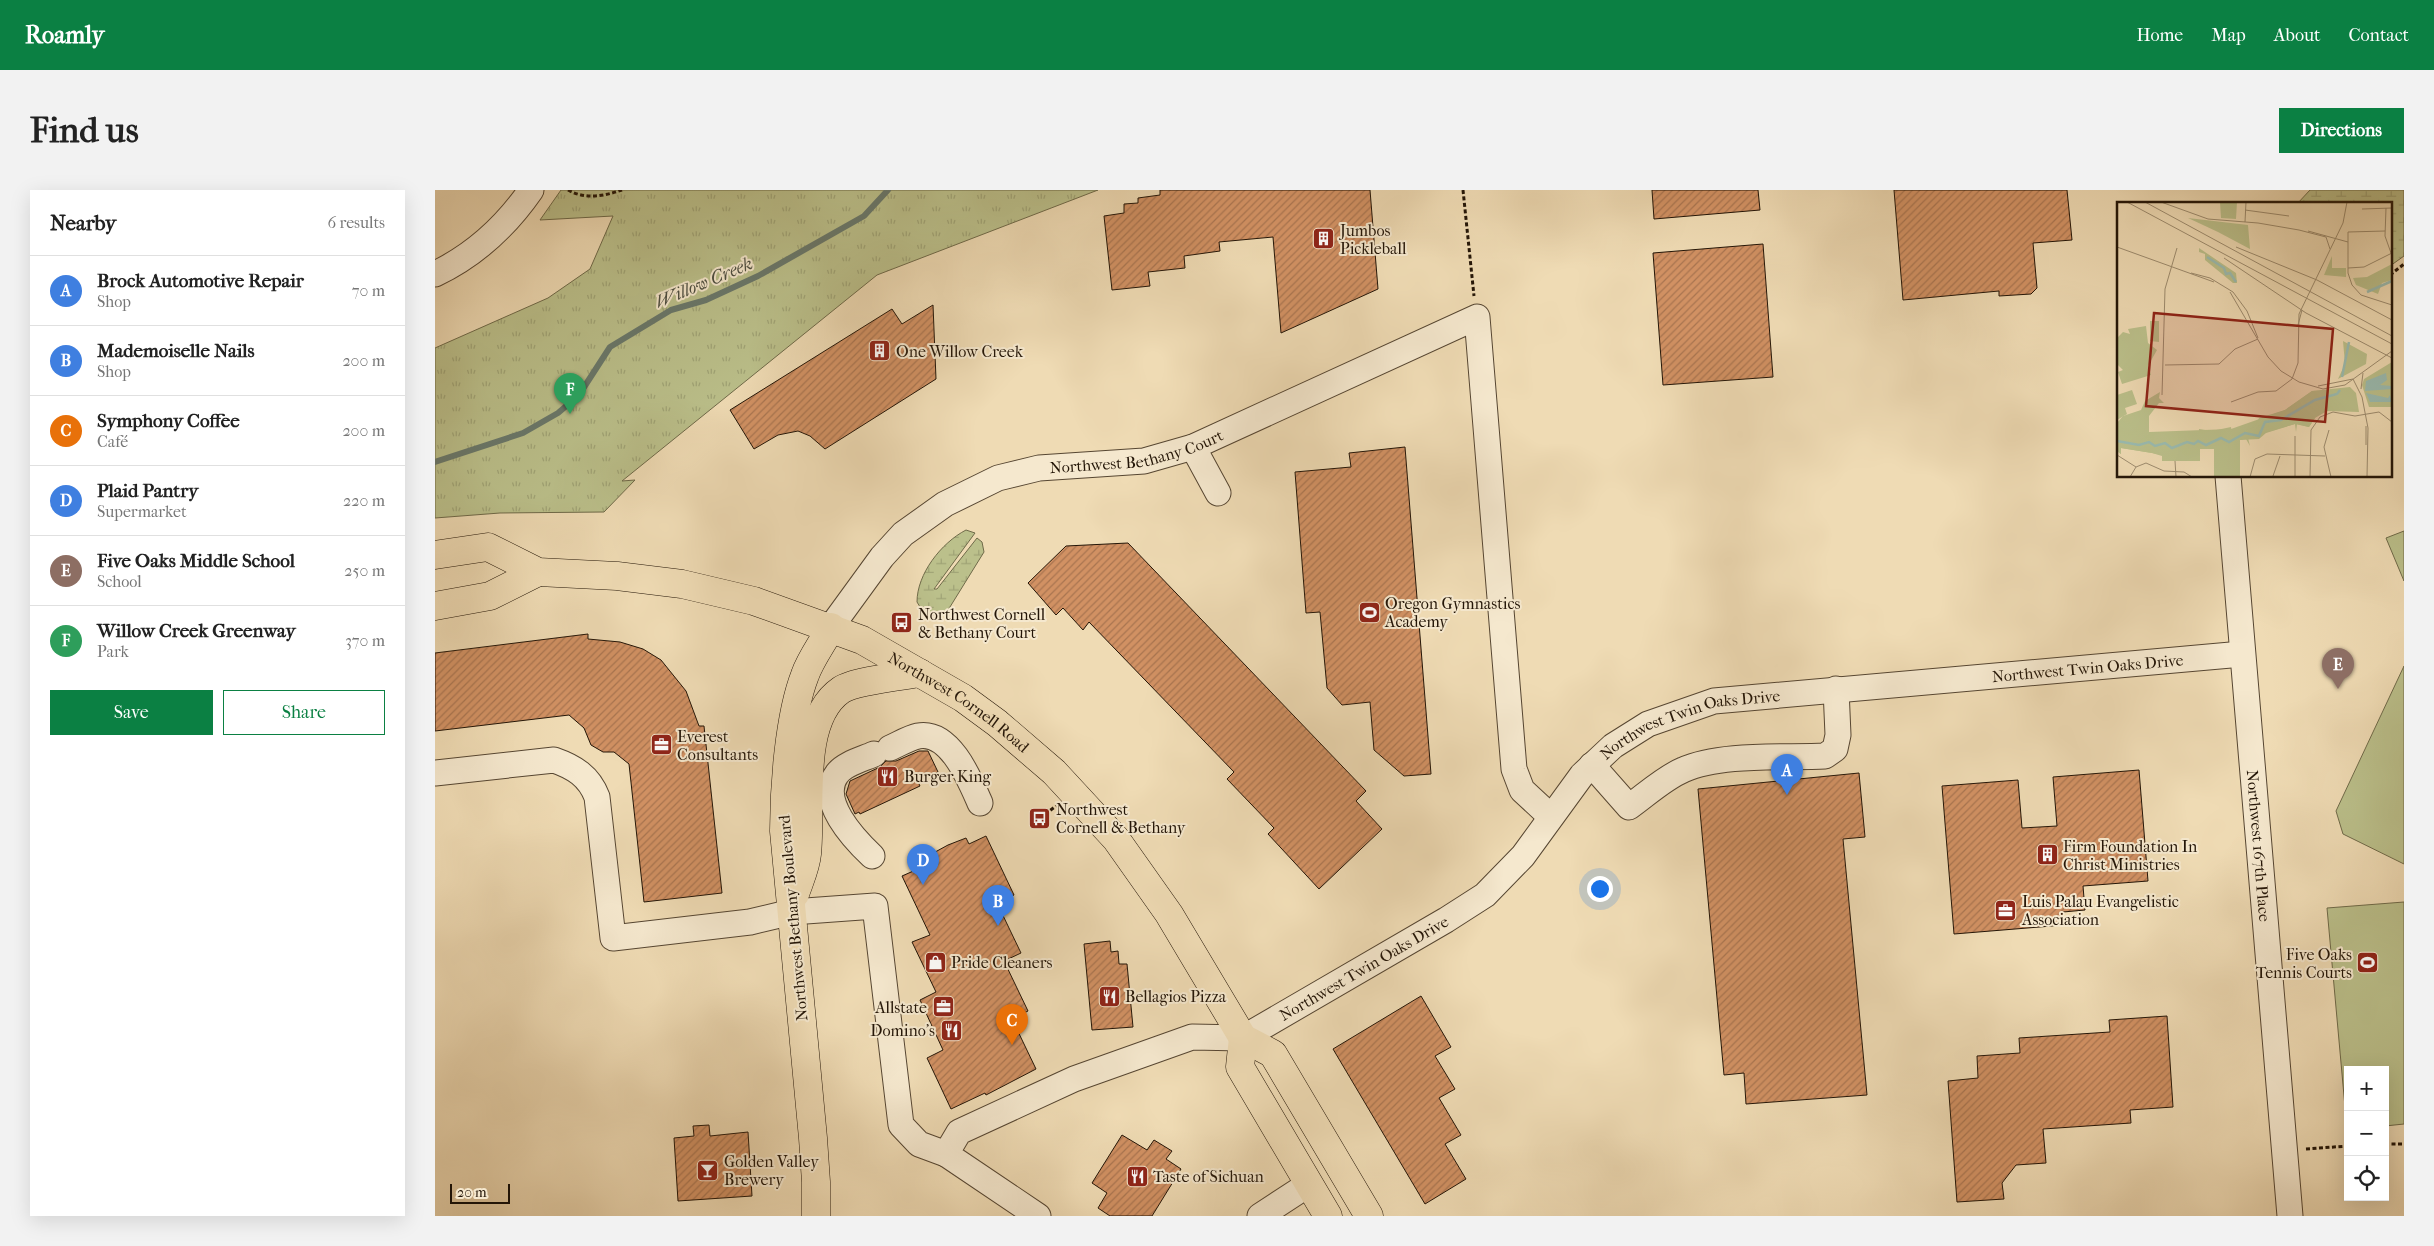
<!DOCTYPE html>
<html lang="en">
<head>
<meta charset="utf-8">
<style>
	:root { --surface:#fff; --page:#f2f2f2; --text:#222; --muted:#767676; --line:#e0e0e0; --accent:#0b8043 }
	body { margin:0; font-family:"IM FELL French Canon",serif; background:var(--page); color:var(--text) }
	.controls { position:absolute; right:15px; bottom:15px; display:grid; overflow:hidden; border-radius:0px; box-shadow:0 5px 20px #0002 }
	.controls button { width:45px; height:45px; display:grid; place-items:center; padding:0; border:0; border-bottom:1px solid var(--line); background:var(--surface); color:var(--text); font:25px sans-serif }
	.scale { position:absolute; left:15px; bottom:12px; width:60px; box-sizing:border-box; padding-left:5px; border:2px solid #231507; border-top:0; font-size:14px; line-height:18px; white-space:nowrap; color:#231507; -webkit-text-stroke:4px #f5e8ce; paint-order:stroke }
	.you { position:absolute; left:1164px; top:698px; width:18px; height:18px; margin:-12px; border:4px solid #fff; border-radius:50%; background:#1a73e8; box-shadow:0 0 0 8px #1a73e833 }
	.badge { display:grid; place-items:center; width:32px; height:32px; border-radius:50%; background:var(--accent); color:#fff; font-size:16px; font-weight:700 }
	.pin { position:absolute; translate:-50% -41px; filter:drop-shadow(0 1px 2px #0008) }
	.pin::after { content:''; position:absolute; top:26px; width:18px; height:15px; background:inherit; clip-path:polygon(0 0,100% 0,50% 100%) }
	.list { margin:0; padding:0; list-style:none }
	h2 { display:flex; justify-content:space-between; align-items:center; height:65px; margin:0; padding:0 20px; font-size:21px }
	h2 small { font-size:16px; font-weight:400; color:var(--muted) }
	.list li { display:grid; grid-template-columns:32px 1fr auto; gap:15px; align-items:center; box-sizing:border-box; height:70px; padding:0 20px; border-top:1px solid var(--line) }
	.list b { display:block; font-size:19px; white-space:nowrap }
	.list p { margin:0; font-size:16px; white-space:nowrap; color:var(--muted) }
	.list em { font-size:16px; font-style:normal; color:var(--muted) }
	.actions { display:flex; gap:10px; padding:15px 20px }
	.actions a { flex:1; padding:11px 0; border:1px solid var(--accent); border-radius:0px; text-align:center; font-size:18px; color:var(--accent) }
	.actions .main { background:var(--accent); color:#fff }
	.icon { flex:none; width:28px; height:28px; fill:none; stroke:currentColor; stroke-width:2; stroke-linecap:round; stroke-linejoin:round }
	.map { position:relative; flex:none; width:1969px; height:1026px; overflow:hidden; border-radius:0px }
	header { display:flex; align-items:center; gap:30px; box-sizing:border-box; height:70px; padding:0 25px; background:var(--accent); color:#fff }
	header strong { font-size:24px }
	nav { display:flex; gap:28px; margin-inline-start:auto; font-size:18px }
	.intro { display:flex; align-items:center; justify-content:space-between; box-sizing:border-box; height:120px; padding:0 30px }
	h1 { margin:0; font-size:35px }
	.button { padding:12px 22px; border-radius:0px; background:var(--accent); color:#fff; font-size:18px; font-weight:700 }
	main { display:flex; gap:30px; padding:0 30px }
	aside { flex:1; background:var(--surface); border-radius:0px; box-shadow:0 5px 20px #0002 }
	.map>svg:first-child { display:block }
	.wetland { fill:url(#wetland-marsh); stroke:#6f6a49 }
	.park { fill:url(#park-tufts); stroke:#6f6a49 }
	.garden { fill:#bbc08b; stroke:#6f6a49 }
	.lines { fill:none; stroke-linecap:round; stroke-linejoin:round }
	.stream { stroke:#6a796c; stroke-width:6 }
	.building { fill:url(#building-hatch); stroke:#231507 }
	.minor-casing { stroke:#564632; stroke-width:27 }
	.major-casing { stroke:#231507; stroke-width:29 }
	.path { stroke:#231507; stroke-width:3; stroke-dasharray:4 2.5; stroke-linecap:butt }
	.minor { stroke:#f5e8ce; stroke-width:25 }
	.major { stroke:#efdbb4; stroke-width:28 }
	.labels { text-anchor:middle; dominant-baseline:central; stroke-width:4; stroke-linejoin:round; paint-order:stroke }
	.poi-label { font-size:16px; fill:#231507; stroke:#f5e8ce; text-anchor:start }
	.street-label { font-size:16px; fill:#231507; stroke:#f5e8ce }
	.water-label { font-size:18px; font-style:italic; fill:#4d4f42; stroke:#f5e8ce }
	.inset-river { fill:none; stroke:#9abbb0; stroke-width:2.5 }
	.inset-road { fill:none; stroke:#9d8c6f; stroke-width:1 }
	.view { fill:#8f2418; fill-opacity:0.15; stroke:#8f2418; stroke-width:2.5 }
	.inset-edge { fill:none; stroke:#231507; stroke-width:2.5 }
</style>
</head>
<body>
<header>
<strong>Roamly</strong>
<nav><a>Home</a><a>Map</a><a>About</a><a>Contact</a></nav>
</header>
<div class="intro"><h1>Find us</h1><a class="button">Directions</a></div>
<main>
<aside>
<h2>Nearby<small>6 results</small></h2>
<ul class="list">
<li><span class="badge" style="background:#3f7fe0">A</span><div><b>Brock Automotive Repair</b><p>Shop</p></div><em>70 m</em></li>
<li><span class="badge" style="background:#3f7fe0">B</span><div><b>Mademoiselle Nails</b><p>Shop</p></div><em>200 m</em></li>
<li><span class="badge" style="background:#e8710a">C</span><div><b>Symphony Coffee</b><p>Café</p></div><em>200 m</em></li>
<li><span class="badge" style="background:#3f7fe0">D</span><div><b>Plaid Pantry</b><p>Supermarket</p></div><em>220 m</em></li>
<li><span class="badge" style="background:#8d6e63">E</span><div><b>Five Oaks Middle School</b><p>School</p></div><em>250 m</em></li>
<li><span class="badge" style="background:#2e9e5b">F</span><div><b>Willow Creek Greenway</b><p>Park</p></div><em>370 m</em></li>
</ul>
<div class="actions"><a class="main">Save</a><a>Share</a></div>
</aside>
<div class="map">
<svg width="1969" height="1026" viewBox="0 0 1969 1026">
	<defs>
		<pattern id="wetland-marsh" width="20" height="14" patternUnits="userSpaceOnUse" patternTransform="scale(1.25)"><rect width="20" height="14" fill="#bbc08b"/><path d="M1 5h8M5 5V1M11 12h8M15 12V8" fill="none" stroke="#a0a476"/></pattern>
		<pattern id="park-tufts" width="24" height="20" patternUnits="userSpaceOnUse" patternTransform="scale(1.25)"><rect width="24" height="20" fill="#bbc08b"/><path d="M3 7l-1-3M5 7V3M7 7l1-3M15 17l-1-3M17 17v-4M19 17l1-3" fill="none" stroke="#a0a476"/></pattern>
		<pattern id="building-hatch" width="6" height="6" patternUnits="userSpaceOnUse" patternTransform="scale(1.25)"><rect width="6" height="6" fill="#d19163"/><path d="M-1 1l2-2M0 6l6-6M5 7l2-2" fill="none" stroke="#a97550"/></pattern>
	</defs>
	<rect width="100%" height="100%" fill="#efdbb4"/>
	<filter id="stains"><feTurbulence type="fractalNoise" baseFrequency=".004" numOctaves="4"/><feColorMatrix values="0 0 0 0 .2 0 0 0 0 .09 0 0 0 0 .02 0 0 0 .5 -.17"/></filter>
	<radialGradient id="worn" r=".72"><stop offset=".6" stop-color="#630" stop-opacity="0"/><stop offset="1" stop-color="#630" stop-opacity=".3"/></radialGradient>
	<path class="wetland" d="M1875 0H1969V66L1955 76V14H1862Z
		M531 340 540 343 499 399H502L542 348 547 352 549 362 510 425C499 428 487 422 482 412 482 384 506 353 531 340Z"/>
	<path class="park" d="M126 0H663L442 85 187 291 200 290 169 322 65 323 0 328V158L113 108 155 79 178 26 105 30Z"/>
	<path class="garden" d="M1969 341V391L1951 348Z
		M1969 476V674L1908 644 1901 621Z
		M1969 712V934L1950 936V880H1913L1912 939 1892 718Z"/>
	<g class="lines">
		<path class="stream" d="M0 272 88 243 123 223 144 205 175 157 236 120 271 110 323 86 429 26 453 0"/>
	</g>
	<path class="building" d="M725 0H935L943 99 846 143 838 47 784 52 785 61 749 66 750 78 713 82 715 96 677 100 669 26 689 23V14L703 13V8L725 5Z
		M1217 0H1323L1325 20 1219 29Z
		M1459 0H1632L1637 50 1598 53 1602 98 1596 104 1564 106V101L1468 110Z
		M1328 54 1338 187 1228 195 1218 63Z
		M498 115 501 189 390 259 375 246 363 241 343 245 319 259 295 220 457 119 467 134Z
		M970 257 996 584 969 586 939 560 935 512 907 515 892 498 885 422 871 423 860 282 916 277 914 263Z
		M693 353 931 601 921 611 947 639 884 699 833 644 839 638 792 589 799 582 654 432 648 440 628 418 621 425 593 393 631 356Z
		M153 444V449L185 452 208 459 226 470 251 501 264 536H269L287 703 209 712 194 574 179 562H168L156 555 149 538 134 525 0 541V463Z
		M484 561H493L503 582 483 592 485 596 425 624 424 622 420 624 411 604 415 591 445 577 451 571H461Z
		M1704 580 1713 691 1648 696 1650 720 1628 722 1629 735 1519 744 1507 596 1583 590 1587 638 1622 636 1618 587Z
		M1424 583 1430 647 1408 649 1432 905 1311 914 1309 883 1289 885 1263 599Z
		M551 646 579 705 562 713 586 763 569 771 593 821 577 829 601 879 551 905 550 903 516 919 492 868 508 860 485 810 501 802 477 752 495 745 467 686 483 679 480 673 513 655 531 648 534 654Z
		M675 751 676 762 683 761 684 774H692L698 837 657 840 649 754Z
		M986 806 1016 857 1000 866 1020 899 1004 908 1026 945 1010 954 1031 989 990 1014 898 859Z
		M1732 826 1738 917 1695 920 1696 933 1608 939 1611 973 1581 975 1567 993 1569 1009 1522 1012 1513 891 1543 888 1542 866 1585 863 1584 848 1675 842 1674 830Z
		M274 935 275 946 313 942 317 1006 243 1011 239 948 259 946 258 936Z
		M687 945 712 960 719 950 737 961 731 969 746 979 717 1026H675L663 1018 672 1003 657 993Z"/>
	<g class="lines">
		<defs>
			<g id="minor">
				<path d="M0 84C40 65 71 36 96 0"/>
				<path d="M758 257 783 303"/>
				<path id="s1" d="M1793 286 1855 1026"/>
				<path id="s2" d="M396 437 447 367 468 344 510 314 563 288 604 278 709 271 758 257 1042 127 1079 579 1087 600 1115 626"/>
				<path d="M455 558C464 554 474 548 483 546 515 540 535 590 545 613"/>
				<path d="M1157 575 1194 617C1211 605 1229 588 1248 580 1285 563 1349 568 1390 566L1400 559 1403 545 1401 499"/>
				<path d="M0 583 119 570C139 577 154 586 162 607L178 748 315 732 357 722 440 716 466 935 484 954 511 964"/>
				<path d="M437 666C419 649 382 610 402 584 409 574 428 569 439 564"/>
				<path id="s3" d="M603 1026 511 964 524 942 639 889 757 847 808 848 1011 730 1050 705 1088 666 1147 585 1178 556 1213 534 1279 511 1807 464"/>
				<path d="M825 1026 874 994"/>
			</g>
			<g id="major">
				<path id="s4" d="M0 365 53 357 103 382 182 386 247 394 319 411 427 450 528 508 562 533 619 582 681 649 734 724 808 848 838 864 934 1026"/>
				<path d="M0 416 55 406 103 382"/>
				<path d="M360 704C364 692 371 677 372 664 377 619 362 530 406 500 419 491 467 486 485 483"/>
				<path d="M808 848 805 877 893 1026"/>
				<path d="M381 1026V992L378 948 349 641C349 597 354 526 370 485 376 468 388 453 396 437"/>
			</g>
		</defs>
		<use href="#minor" class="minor-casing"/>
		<use href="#major" class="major-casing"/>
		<path class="path" d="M133 0C151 10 169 6 187 0
			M1028 0 1039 106
			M1955 85 1969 74
			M605 628 621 616
			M1950 954H1969
			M1912 956 1913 950
			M1871 959 1913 956"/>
		<use href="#minor" class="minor"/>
		<use href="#major" class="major"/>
	</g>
	<defs>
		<symbol id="building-square" viewBox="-11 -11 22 22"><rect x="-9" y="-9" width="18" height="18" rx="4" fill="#8f2418" stroke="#f5e8ce"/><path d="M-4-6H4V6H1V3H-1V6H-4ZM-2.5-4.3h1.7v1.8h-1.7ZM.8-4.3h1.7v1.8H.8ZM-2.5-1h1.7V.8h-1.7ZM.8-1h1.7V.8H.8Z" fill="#fff"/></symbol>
		<symbol id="stadium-square" viewBox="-11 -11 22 22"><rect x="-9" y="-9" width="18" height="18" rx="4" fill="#8f2418" stroke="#f5e8ce"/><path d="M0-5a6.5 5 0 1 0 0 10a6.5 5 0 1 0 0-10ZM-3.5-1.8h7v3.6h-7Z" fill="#fff"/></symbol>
		<symbol id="bus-square" viewBox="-11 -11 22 22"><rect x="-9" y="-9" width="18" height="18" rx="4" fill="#8f2418" stroke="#f5e8ce"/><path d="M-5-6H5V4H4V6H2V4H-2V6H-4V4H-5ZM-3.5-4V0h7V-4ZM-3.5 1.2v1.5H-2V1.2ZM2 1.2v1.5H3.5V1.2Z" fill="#fff"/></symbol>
		<symbol id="office-square" viewBox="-11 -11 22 22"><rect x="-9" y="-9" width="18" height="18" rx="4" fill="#8f2418" stroke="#f5e8ce"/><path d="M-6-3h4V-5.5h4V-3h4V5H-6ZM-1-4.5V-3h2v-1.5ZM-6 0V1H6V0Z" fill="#fff"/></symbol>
		<symbol id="restaurant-square" viewBox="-11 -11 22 22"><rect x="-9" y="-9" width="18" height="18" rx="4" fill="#8f2418" stroke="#f5e8ce"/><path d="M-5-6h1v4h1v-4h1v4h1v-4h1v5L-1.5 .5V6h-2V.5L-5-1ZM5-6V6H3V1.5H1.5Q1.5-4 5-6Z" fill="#fff"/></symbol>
		<symbol id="shop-square" viewBox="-11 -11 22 22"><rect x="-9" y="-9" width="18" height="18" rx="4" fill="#8f2418" stroke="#f5e8ce"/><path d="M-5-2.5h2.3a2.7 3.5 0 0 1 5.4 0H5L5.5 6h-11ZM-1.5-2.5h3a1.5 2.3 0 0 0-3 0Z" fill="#fff"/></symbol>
		<symbol id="bar-square" viewBox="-11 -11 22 22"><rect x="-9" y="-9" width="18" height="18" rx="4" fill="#8f2418" stroke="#f5e8ce"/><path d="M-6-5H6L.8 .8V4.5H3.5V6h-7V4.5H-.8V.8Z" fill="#fff"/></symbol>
	</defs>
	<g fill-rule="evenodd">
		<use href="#building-square" x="876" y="36" width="25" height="25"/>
		<use href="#building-square" x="432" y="148" width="25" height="25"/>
		<use href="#stadium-square" x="922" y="410" width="25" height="25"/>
		<use href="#bus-square" x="454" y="420" width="25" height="25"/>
		<use href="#office-square" x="214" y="542" width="25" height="25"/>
		<use href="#restaurant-square" x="440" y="574" width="25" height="25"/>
		<use href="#bus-square" x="592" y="616" width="25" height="25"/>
		<use href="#building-square" x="1600" y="652" width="25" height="25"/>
		<use href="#office-square" x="1558" y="708" width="25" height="25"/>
		<use href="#shop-square" x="488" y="760" width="25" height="25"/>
		<use href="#stadium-square" x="1920" y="760" width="25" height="25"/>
		<use href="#restaurant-square" x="662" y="794" width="25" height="25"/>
		<use href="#office-square" x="496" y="804" width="25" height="25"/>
		<use href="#restaurant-square" x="504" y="828" width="25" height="25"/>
		<use href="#bar-square" x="260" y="968" width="25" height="25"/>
		<use href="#restaurant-square" x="690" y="974" width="25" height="25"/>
	</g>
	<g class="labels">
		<g class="poi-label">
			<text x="905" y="40">Jumbos<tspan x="905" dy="18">Pickleball</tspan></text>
			<text x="461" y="161">One Willow Creek</text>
			<text x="950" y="413">Oregon Gymnastics<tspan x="950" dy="18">Academy</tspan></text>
			<text x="483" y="424">Northwest Cornell<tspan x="483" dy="18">&amp; Bethany Court</tspan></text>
			<text x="242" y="546">Everest<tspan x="242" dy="18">Consultants</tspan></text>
			<text x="469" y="586">Burger King</text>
			<text x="621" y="619">Northwest<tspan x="621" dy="18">Cornell &amp; Bethany</tspan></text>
			<text x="1628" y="656">Firm Foundation In<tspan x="1628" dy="18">Christ Ministries</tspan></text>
			<text x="1587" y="711">Luis Palau Evangelistic<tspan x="1587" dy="18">Association</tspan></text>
			<text x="1917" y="764" text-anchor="end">Five Oaks<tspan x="1917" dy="18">Tennis Courts</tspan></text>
			<text x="516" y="772">Pride Cleaners</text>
			<text x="690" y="806">Bellagios Pizza</text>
			<text x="492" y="817" text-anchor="end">Allstate</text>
			<text x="500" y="840" text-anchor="end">Domino's</text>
			<text x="289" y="971">Golden Valley<tspan x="289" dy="18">Brewery</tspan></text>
			<text x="718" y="986">Taste of Sichuan</text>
		</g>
		<g class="street-label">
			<text stroke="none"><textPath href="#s2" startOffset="370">Northwest Bethany Court</textPath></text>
			<text stroke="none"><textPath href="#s3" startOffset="1404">Northwest Twin Oaks Drive</textPath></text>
			<text stroke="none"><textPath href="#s4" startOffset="558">Northwest Cornell Road</textPath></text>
			<text stroke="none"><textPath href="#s3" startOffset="999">Northwest Twin Oaks Drive</textPath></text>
			<text stroke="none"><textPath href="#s1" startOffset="371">Northwest 167th Place</textPath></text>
			<text transform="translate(358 728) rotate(-95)">Northwest Bethany Boulevard</text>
			<text stroke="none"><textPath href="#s3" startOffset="579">Northwest Twin Oaks Drive</textPath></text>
		</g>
		<g class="water-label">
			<text transform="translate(269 93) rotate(-23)">Willow Creek</text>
		</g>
	</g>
	<g transform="translate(1682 12)">
		<rect width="275" height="275" fill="#efdbb4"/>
		<path d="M103 0H120L119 17 104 16ZM71 16 131 23 133 47 101 30ZM226 139 250 152 249 162 221 177 228 162ZM275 160V205H252L245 183 247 177Z" fill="#bbc08b"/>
		<path d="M82 46 119 71 120 81H116L88 58V52L82 50ZM275 62V78L265 81 261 92 239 83 236 76 250 75ZM233 185 239 191 242 210 210 209 198 216 192 225 178 222 149 231 142 237 123 238V259L97 247H83V259H45V253L35 251 4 246V252L0 249V221L6 214 24 208 28 199 43 190 42 196 47 201H42L32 214V230L114 227 168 208 195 189ZM275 187 273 196 252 194 248 189Z" fill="#bbc08b"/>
		<path d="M215 54V66H229V75L207 73ZM224 188 225 192H236L239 197 198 209 192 215 198 216 192 225 180 222 179 230 178 222 164 226 131 236 133 244 129 237 123 238V275H97V247H83V259H45V254L35 251 4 246V252L0 249V234L16 232 44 237 82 233V227L95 229 114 225 115 233 138 225 142 216 168 208 195 189Z" fill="#bbc08b"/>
		<path d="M33 119H42V140L33 139ZM29 124 31 141 40 148 31 164 34 173 5 182 1 170 6 168 0 162V136L6 130 13 132 11 127ZM15 188 20 202 8 206 10 212 0 218V193Z" fill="#bbc08b"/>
		<path d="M269 171 270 178 263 183 275 184V187L248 189 249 179ZM249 191 271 196 273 193 275 200H253Z" fill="#9abbb0"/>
		<path class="inset-river" d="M90 55 107 66 109 72 113 71 119 80M250 90 275 79M225 175 232 140M0 239 22 243 32 240 38 244 48 241 55 246 70 240 77 242 81 239 89 243 104 236 112 240 128 231 142 234 148 220 164 218 198 198 220 192 223 188"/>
		<path class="inset-road" d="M10 0 275 142M28 0 275 134M44 0 91 17 141 21 182 28M269 6 268 34 274 51M245 7 275 6M128 8 172 14M128 20 129 0M182 28 209 35 213 47M191 29 231 40M268 29 231 30V71L235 83 244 93 275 103M0 45 97 80M119 45 200 78 275 118M107 56 189 111 275 156M231 66 247 65 275 51M74 71 93 76 116 90 130 109 141 136M113 90 151 155 164 169 182 180 206 187 228 183 275 149M181 123 185 108M48 163 102 162 118 147 141 137M175 177 181 161 182 112 226 21 230 0M236 177 245 195 251 226 250 275M201 184 236 177M244 187 246 171M45 193 48 87 60 46M114 200 141 190 159 189 175 177M249 224V243M212 228 207 245 214 275M0 253 19 265M58 259 59 275M156 274 163 254M13 275 19 265 29 261 47 269 67 270 75 275M133 275 138 257 150 252 208 254M178 275V234M193 275 194 228 203 215 216 210 238 214 262 210 275 220"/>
		<path class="view" d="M37 111 216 127 208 220 29 204Z"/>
		<rect width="275" height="275" class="inset-edge"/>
	</g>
	<rect width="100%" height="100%" filter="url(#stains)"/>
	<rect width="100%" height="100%" fill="url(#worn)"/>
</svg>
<div class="controls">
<button>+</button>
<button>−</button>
<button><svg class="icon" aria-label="locate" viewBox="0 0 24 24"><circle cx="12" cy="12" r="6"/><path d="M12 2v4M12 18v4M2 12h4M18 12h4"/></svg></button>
</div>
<div class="scale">20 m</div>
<div class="you"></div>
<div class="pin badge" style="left:1352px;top:605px;background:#3f7fe0">A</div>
<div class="pin badge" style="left:563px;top:736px;background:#3f7fe0">B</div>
<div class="pin badge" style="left:577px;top:855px;background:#e8710a">C</div>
<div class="pin badge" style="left:488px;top:695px;background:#3f7fe0">D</div>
<div class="pin badge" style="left:1903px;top:499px;background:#8d6e63">E</div>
<div class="pin badge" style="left:135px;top:224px;background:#2e9e5b">F</div>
</div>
</main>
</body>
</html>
